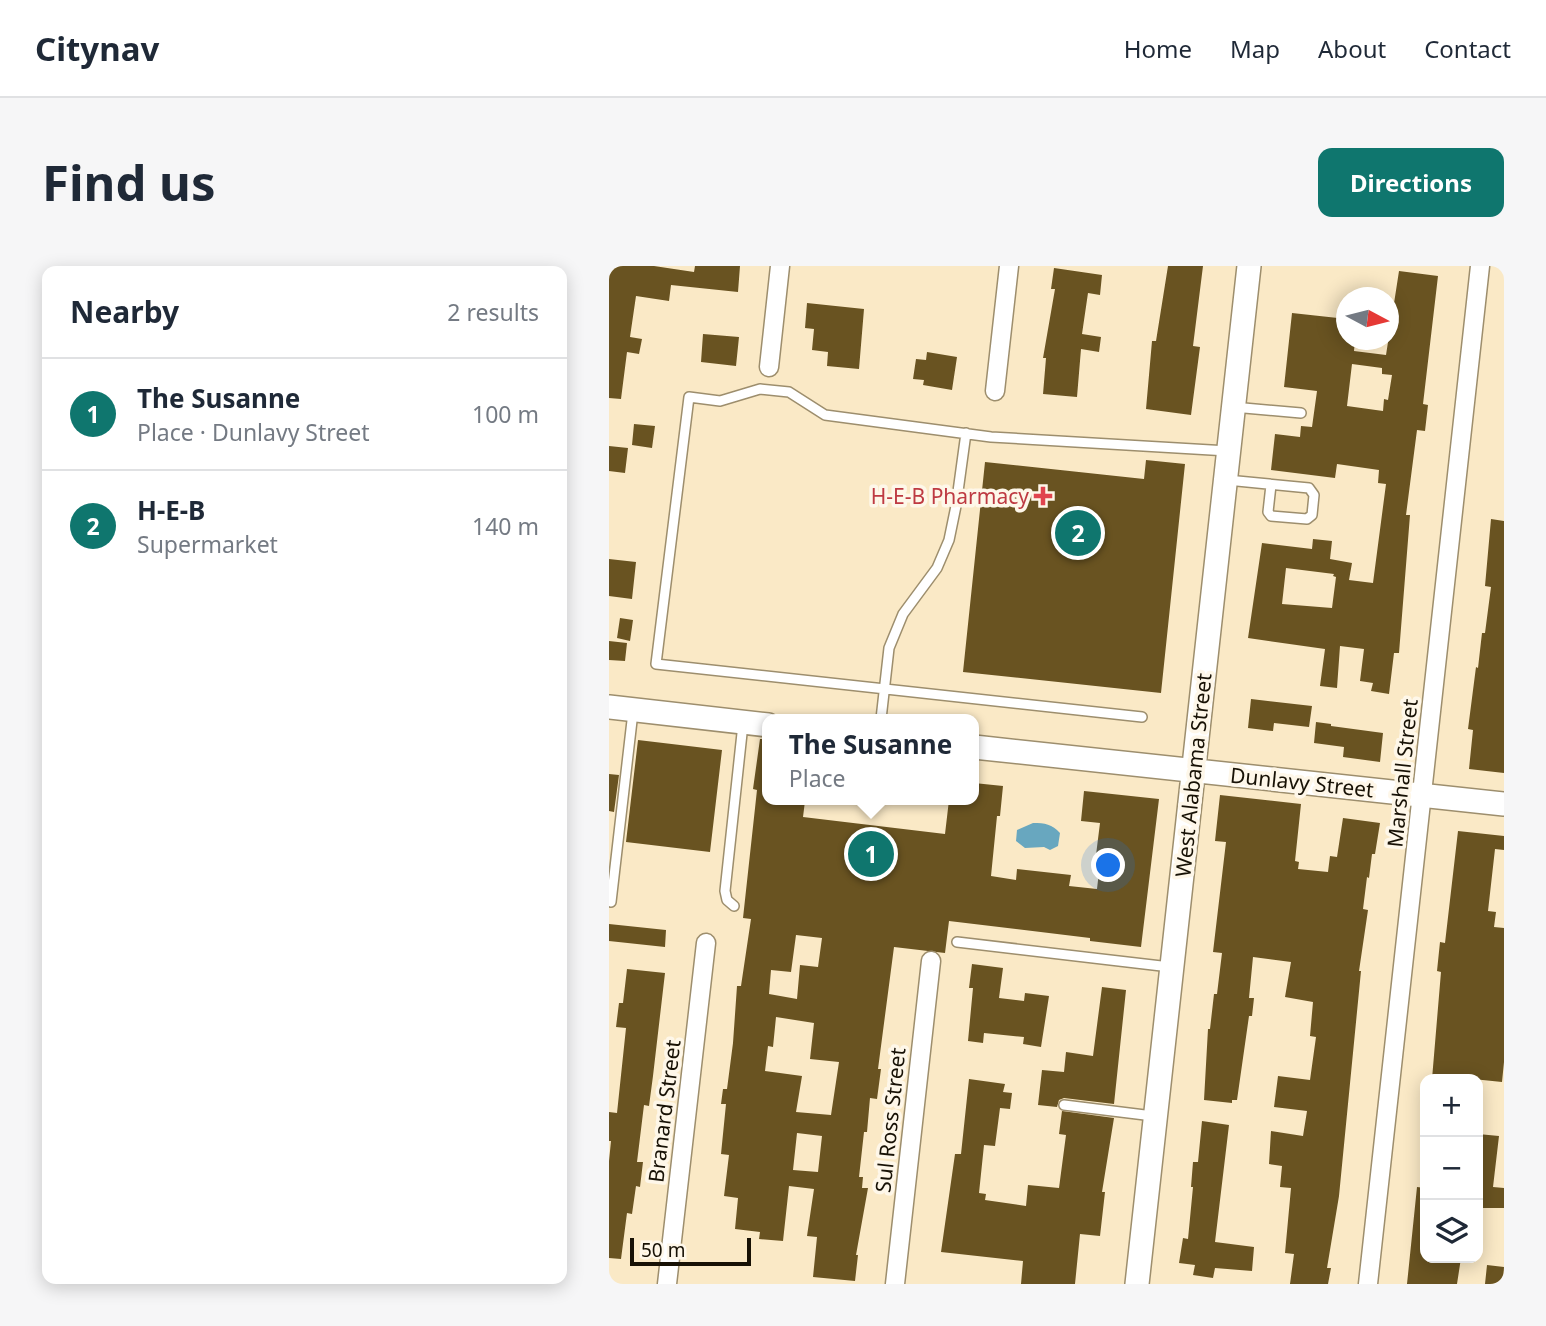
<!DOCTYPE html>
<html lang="en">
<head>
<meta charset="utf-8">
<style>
	:root { --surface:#fff; --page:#f6f6f7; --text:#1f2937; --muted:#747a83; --line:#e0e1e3; --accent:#0f766e }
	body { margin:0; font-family:"Noto Sans",sans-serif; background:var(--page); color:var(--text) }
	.controls { position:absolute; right:21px; bottom:21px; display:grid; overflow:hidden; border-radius:14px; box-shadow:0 4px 18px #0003 }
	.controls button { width:63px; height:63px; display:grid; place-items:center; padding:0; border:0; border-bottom:2px solid var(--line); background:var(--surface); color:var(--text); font:35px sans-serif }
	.compass { position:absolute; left:727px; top:21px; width:63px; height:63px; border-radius:50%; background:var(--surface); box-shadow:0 4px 18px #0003; rotate:97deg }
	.scale { position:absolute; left:21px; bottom:18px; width:121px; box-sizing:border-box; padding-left:7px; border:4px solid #171105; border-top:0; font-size:19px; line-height:24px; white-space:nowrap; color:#171105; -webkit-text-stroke:5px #fef7e9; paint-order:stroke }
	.you { position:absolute; left:500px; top:600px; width:24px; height:24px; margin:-18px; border:5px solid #fff; border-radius:50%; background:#1a73e8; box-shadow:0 0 0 10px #1a73e833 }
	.badge { display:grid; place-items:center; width:46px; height:46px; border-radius:50%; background:var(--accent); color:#fff; font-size:23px; font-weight:700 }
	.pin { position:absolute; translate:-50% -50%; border:4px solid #fff; box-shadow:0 2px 7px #0006 }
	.popup { position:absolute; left:153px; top:448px; width:217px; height:91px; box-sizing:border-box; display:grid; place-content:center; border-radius:14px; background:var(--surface); filter:drop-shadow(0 2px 5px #0005); font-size:23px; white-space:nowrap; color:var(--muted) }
	.popup b { font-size:26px; color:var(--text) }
	.popup::after { content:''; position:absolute; left:50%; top:100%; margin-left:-14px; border:14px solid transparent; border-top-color:var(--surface) }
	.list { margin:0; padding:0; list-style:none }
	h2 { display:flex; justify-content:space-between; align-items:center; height:91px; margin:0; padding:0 28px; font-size:30px }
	h2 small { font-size:23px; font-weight:400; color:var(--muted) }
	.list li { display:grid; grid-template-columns:46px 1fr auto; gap:21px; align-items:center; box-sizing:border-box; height:112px; padding:0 28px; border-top:2px solid var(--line) }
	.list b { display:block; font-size:26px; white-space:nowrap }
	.list p { margin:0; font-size:23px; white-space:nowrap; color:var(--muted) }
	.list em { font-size:23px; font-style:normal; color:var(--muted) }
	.icon { flex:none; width:38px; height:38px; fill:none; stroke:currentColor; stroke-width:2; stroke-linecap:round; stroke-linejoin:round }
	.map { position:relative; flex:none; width:895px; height:1018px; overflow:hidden; border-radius:14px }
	header { display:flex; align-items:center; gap:42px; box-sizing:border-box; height:98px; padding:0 35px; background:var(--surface); border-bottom:2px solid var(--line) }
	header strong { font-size:33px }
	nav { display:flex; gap:38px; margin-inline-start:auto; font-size:24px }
	.intro { display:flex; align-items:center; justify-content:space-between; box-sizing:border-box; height:168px; padding:0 42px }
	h1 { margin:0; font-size:49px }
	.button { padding:18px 32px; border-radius:14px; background:var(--accent); color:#fff; font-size:24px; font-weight:700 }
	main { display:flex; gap:42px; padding:0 42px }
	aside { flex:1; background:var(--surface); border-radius:14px; box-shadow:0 4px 18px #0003 }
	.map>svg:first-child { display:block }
	.water { fill:#68a7bf }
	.building { fill:#695321; fill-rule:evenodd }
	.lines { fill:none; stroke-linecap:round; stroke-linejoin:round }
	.service-casing { stroke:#9d8e6d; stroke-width:12 }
	.minor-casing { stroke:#9d8e6d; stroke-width:21 }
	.tertiary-casing { stroke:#9d8e6d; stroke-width:26 }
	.service { stroke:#fff; stroke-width:9 }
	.minor { stroke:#fff; stroke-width:18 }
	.tertiary { stroke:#fff; stroke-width:23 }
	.health-dot { fill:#e0444e; stroke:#fef7e9; stroke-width:2.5 }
	.labels { text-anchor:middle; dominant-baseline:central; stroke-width:7; stroke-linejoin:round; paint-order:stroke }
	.health-label { font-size:21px; fill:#be3a42; stroke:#fef7e9; text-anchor:end }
	.street-label { font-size:21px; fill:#171105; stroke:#fef7e9 }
</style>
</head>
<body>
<header>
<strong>Citynav</strong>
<nav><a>Home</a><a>Map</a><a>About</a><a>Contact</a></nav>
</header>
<div class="intro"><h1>Find us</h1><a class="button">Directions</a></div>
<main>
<aside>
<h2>Nearby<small>2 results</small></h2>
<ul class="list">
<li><span class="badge">1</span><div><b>The Susanne</b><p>Place · Dunlavy Street</p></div><em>100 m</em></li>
<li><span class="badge">2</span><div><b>H-E-B</b><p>Supermarket</p></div><em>140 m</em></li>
</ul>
</aside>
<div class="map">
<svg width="895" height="1018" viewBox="0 0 895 1018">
	<rect width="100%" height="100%" fill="#fae9c6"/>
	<path class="water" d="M424 557C436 557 443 558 451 567L449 580 441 584 435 581 416 582 407 575 408 564Z"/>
	<path class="building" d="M0 0H45L85 6 86 0H131L129 26 62 19 60 35 27 30 21 71 33 73 30 88 18 86 12 133 0 132Z
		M559 0H594L584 80 591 81 582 149 537 143 543 75H547Z
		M445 2 493 9 491 29 479 27 473 68 492 71 490 86 472 83 468 131 434 128 437 92H434L446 23H442Z
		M790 5 829 10 814 138 819 139 816 165 808 164 797 249H801L790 387H785L780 428 762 425 764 417 751 415 755 383 731 380 728 422 711 420 716 383 639 372 653 277 703 283 704 273 723 275 721 293 743 297 740 314 764 317 777 218 769 217 770 204 728 198 726 212 662 204 666 168 691 171 692 160 703 161 708 125 675 121 683 47 738 53V74H746L745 85 777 89ZM743 98 773 102V108L783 109 779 134 775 133 774 145 738 140ZM677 302 725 308 724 310 727 311 723 342 673 338Z
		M198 37 255 43 250 103 218 100 219 86 203 84 205 63 196 62Z
		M94 68 130 71 127 100 92 96Z
		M318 86 348 91 343 124 314 119 315 114 304 113 307 93 317 94Z
		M25 158 46 160 43 182 23 179Z
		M0 180 19 182 16 207 0 205Z
		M537 194 576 198 552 427 354 406 376 196 535 213Z
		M882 253 895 255V507L860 503 864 464 859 463 867 401 869 402 873 367H876L882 321 876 320Z
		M0 293 27 296 23 333 0 330Z
		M11 352 24 354 21 375 8 372Z
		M0 375 18 377 16 395 0 394Z
		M642 433 703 440 700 461 665 457 664 465 639 462Z
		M707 456 722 458V460L774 467 771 496 734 491 735 481 705 477Z
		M151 473H159V534L196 535 194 551 336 568 340 534H365V517L394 520 391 550H388L382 610 407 614 408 603 462 609 460 620 488 623 491 597H486L491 557 472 555 475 525 550 533 532 681 481 675V672L340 655 336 687 285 681 269 803H272L268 833 261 832 258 866H255L250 911H254L253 922H259L247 989H249L246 1015 204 1011 208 971 198 970 205 923 180 920 174 975 150 973 151 966 126 963 129 932 115 930 120 889 112 888 117 838H112L114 823H118L124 777 128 720H132L142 653 134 652 148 524 144 523ZM187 669 213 672 209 701 191 699 188 733 160 728 162 704 182 706ZM167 751 205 757 201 793 230 796 222 849 187 846 193 810 156 805 159 780 164 781ZM188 867 213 870 209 906 184 904Z
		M29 474 113 484 101 586 17 576Z
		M0 508 10 509 5 546 0 545Z
		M611 529 692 538 686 595 690 596 689 603 719 606 721 590 728 591 734 552 771 557 766 588H763L760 612 758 611 754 643 759 644 750 705H752L730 930 718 1002H722L719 1018H681L685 988 676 987 682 922 671 921 673 900 660 898 662 865 694 870 698 845 665 841 669 810 701 814 707 771 701 770 704 736 676 731 682 696 644 691 640 732H645L643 750H640L628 834H623V837L595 834 599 763H601L605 728H608L613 687 604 686 617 576 606 575Z
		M849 565 895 570V584L886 583 879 645 887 646 885 661 895 662V796L893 816 835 810V813H823L832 706 828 705 831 676 836 677Z
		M0 658 57 664 56 681 0 675Z
		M363 698 394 702 390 732 415 735 416 727 440 730 432 781 414 778 415 771 375 767 374 777 359 775 364 722H360Z
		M18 703 56 707 44 810 40 840 35 839 28 896H34L31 921 27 920 23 948 18 947 12 993 0 992V895L2 875H0V846L8 847 17 762 7 761 10 737H14Z
		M493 721 517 724 505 838 455 832 450 834 448 841 429 839 433 804 455 806 457 786 484 790Z
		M360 813 396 818 394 826 403 827 401 843 391 842 386 880 375 879 370 927 377 928 376 934 417 940 419 919 450 922 457 869 450 868 453 845 505 852 493 926H496L491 970 471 968 466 1018H412L414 995 332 986 346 888H352Z
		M593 855 620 859 606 976 645 981 643 1005 606 1002 604 1012 584 1009 586 999 570 997 574 972 579 973 584 921H582L584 896H589Z
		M869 868 890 870 884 921 895 922V942H869Z
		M808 921 816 922V992H852L848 1018H798Z
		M878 999 895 1001 894 1018H876Z"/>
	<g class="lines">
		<defs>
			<path id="service" d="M624 141 692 147
				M618 214 700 222 705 229 703 249 698 253 662 250 659 246 662 219
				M533 451 47 398 80 131 111 135 151 123 180 126 216 149 382 171 619 185
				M272 453 280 382 294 348 328 302 340 274 347 240 357 167
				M2 636 24 446
				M125 640 118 634 116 625 134 458
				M348 676 561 701
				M455 839 544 850"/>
			<path id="minor" d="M160 101 171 0
				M386 125 400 0
				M58 1018 97 677
				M286 1018 322 695
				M759 1018 871 0"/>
			<path id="tertiary" d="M0 441 159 459
				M365 481 895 538
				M528 1018 640 0"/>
		</defs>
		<use href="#service" class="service-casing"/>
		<use href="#minor" class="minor-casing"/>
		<use href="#tertiary" class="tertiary-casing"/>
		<use href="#service" class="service"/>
		<use href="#minor" class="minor"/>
		<use href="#tertiary" class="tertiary"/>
	</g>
	<path class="health-dot" d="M430.5 219.5h7v7h7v7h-7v7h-7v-7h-7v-7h7z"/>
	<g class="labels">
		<g class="health-label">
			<text x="420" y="230">H-E-B Pharmacy</text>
		</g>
		<g class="street-label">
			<text transform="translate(793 507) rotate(-84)">Marshall Street</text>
			<text transform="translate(584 509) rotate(-84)">West Alabama Street</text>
			<text transform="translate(693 516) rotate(6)">Dunlavy Street</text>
			<text transform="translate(55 845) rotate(-83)">Branard Street</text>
			<text transform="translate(281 854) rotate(-84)">Sul Ross Street</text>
		</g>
	</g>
</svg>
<div class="controls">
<button>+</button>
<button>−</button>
<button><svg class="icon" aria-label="layers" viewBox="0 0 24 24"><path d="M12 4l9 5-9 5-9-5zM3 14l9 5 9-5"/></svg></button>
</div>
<svg class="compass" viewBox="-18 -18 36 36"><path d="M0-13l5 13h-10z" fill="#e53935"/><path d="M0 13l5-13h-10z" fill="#747a83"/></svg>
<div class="scale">50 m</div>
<div class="you"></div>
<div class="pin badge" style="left:262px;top:588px">1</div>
<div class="popup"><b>The Susanne</b>Place</div>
<div class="pin badge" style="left:469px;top:267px">2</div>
</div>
</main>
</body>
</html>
